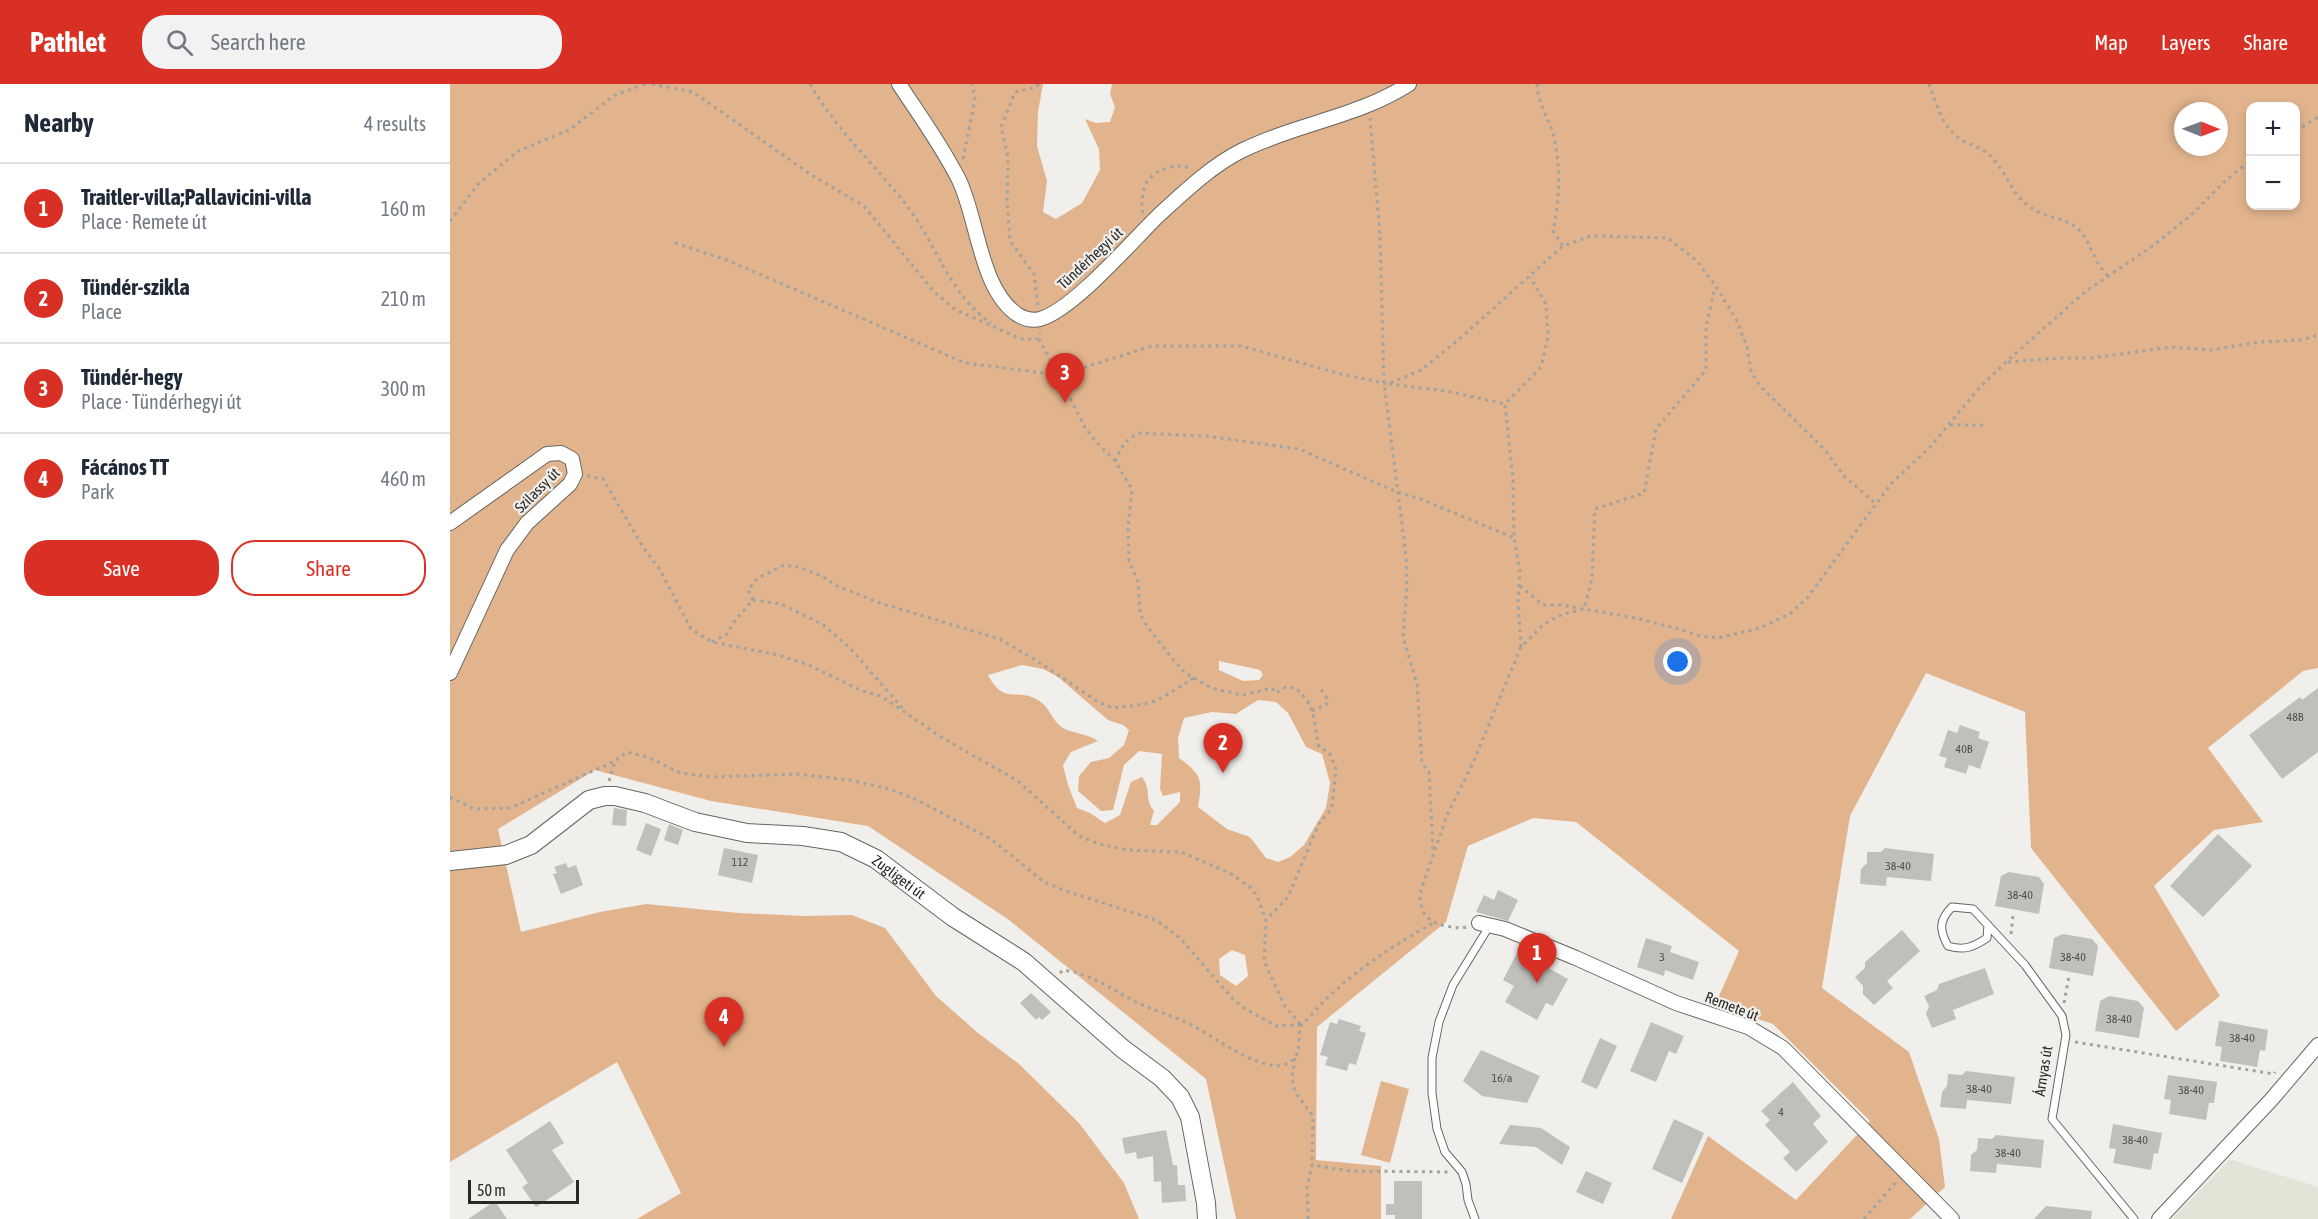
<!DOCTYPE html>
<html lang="en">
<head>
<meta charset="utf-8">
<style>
	:root { --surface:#fff; --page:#f2f2f3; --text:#1f2937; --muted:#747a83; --line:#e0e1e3; --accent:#d93025 }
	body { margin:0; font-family:"Asap Condensed",sans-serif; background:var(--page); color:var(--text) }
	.controls { position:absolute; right:18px; top:18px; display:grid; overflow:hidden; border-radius:12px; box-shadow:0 3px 9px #0003 }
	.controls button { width:54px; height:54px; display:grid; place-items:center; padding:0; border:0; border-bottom:2px solid var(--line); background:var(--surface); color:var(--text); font:30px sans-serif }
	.compass { position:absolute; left:1724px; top:18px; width:54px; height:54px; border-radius:50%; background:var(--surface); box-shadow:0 3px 9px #0003; rotate:91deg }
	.scale { position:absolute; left:18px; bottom:15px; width:111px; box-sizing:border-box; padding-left:6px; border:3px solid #292927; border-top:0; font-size:16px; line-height:21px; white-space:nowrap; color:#292927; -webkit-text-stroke:4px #f0efeb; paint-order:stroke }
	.you { position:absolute; left:1228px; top:578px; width:21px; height:21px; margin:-15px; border:4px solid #fff; border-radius:50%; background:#1a73e8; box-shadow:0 0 0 9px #1a73e833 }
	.badge { display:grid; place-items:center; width:39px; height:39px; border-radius:50%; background:var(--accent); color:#fff; font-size:20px; font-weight:700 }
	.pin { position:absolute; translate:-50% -50px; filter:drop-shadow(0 2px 3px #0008) }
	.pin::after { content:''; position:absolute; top:32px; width:21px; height:18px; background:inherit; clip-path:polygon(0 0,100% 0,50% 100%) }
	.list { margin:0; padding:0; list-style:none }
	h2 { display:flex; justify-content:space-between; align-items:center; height:78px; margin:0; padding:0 24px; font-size:26px }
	h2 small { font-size:20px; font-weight:400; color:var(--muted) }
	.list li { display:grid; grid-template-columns:39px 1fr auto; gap:18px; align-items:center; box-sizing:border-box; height:90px; padding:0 24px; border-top:2px solid var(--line) }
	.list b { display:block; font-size:22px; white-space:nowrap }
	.list p { margin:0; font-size:20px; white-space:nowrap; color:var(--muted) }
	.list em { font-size:20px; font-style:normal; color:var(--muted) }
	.actions { display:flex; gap:12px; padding:18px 24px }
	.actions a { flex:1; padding:14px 0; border:2px solid var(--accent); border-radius:24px; text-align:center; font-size:21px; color:var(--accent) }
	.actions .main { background:var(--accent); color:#fff }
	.icon { flex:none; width:33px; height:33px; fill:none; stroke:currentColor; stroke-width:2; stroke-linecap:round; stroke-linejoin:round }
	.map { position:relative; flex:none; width:1868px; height:1135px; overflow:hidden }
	header { display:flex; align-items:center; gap:36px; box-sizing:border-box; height:84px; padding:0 30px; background:var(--accent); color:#fff }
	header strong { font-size:28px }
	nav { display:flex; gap:33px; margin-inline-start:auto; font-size:21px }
	.search { width:420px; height:54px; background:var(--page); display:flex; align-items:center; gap:15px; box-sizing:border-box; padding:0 21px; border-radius:24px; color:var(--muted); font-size:22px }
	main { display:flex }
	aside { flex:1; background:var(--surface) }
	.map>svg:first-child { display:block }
	.built { fill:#e4e3d7 }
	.green { fill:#e2b48e; fill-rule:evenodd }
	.building { fill:#bfc0bc }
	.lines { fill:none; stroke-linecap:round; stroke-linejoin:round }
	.lane-casing { stroke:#656561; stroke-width:9 }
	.street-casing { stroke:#656561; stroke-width:16 }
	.secondary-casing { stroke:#656561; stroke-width:20 }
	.path { stroke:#a2a29e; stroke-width:3; stroke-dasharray:3 4.5; stroke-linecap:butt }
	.lane { stroke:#fff; stroke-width:7 }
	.street { stroke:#fff; stroke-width:14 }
	.secondary { stroke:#fff; stroke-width:18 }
	.labels { text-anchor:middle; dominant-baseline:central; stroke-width:4.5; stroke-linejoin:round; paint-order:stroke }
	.number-label { font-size:12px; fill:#4e4f4c }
	.street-label { font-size:15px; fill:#292927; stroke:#f0efeb }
</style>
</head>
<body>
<header>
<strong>Pathlet</strong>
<div class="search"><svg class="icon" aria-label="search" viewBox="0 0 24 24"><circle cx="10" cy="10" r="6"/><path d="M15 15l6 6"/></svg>Search here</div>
<nav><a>Map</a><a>Layers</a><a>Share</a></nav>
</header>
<main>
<aside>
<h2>Nearby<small>4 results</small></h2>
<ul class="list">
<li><span class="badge">1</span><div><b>Traitler-villa;Pallavicini-villa</b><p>Place · Remete út</p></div><em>160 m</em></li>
<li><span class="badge">2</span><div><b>Tündér-szikla</b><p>Place</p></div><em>210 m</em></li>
<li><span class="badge">3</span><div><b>Tündér-hegy</b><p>Place · Tündérhegyi út</p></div><em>300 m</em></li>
<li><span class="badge">4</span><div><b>Fácános TT</b><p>Park</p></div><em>460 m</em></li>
</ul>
<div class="actions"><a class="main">Save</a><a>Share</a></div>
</aside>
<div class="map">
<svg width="1868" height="1135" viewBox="0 0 1868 1135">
	<rect width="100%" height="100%" fill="#f0efeb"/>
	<path class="built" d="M1780 1075 1868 1103V1135H1722Z"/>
	<path class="green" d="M0 0H593L588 28 587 62 597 97 593 128 606 135 632 119 650 86 649 65 635 35 646 39 660 38 665 23 660 10 662 0H1868V584L1853 587 1758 664 1813 738 1764 746 1704 802 1770 912 1726 947 1581 764 1575 628 1476 589 1400 732 1372 904 1459 968 1489 1055 1495 1103 1460 1135H1221L1258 1052 1346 1116 1420 1037 1323 940 1265 921 1289 867 1126 738 1083 734 1018 762 996 838 867 943 866 1076 931 1082V1135H786L756 995 559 836 418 742 261 717 145 686 48 745 71 848 150 828 196 820 289 829 354 832 402 831 435 844 486 912 528 949 569 980 629 1039 674 1099 689 1135H187L231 1109 167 978 0 1078ZM1800 22H1846V122H1800ZM1733 27H1769V63H1733ZM769 577 810 586 813 591 809 596 793 597 769 586ZM572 581 593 585 608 593 658 636 673 641 679 646 674 661 659 674 641 678 629 692 628 707 651 727 663 726 674 681 689 667 712 670 710 705 713 712 730 708V718L707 741H700L704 727C693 713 703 709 692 693L681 698 670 731 655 739 640 729 627 724 618 701 613 681 621 668 648 657C636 649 621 649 613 644 602 637 600 623 588 616 565 603 555 622 538 591ZM808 616 826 618 838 629 856 663 872 670 880 699 876 724 854 761 840 773 828 778 816 774 800 753 777 745 748 723C753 695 751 690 729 674L728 654 734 634 762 628 786 630ZM782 866 795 871 798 892 786 902 770 891 769 875Z
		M931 997 959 1005 940 1079 911 1071Z"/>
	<path class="building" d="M1868 604V668L1832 695 1799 651 1850 613 1852 616Z
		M1510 641 1530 648 1528 654 1539 658 1530 685 1519 681 1516 690 1494 683 1497 674 1489 672 1498 646 1507 649Z
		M164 724 177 726 176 742 162 741Z
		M196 739 211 745 201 772 186 766Z
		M219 740 233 746 228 761 214 756Z
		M1768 750 1802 782 1753 833 1720 802Z
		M274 764 308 771 302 799 268 791Z
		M1435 764 1484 770 1481 797 1437 793 1436 802 1410 800 1411 785 1417 779V768H1431Z
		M116 779 118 784 126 781 133 801 111 810 103 790 107 789 104 783Z
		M1559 788 1589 793 1594 800 1589 830 1545 822 1551 792Z
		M1048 806 1068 816 1058 837 1026 828 1034 811 1044 816Z
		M1452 846 1470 867 1437 897 1443 904 1424 921 1413 910V902L1405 893 1415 884V878Z
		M1613 850 1642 855 1648 862 1643 892 1599 884 1604 854Z
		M1196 854 1222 862 1220 868 1249 878 1243 896 1215 886 1214 892 1187 883Z
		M1068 867 1118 895 1103 922 1096 919 1087 936 1055 918 1064 902 1053 896Z
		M1535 884 1544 910 1503 926 1506 935 1482 944 1476 930 1479 922 1474 912 1487 906 1489 900Z
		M581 909 601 928 592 936 589 933 586 936 570 919Z
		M1659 912 1688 917 1694 924 1689 954 1645 947 1650 917Z
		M889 935 911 942 909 947 916 949 906 981 899 979 897 987 875 981 878 973 870 971 880 938 887 940Z
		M1769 937 1818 946 1815 967 1810 966 1807 983 1770 977 1772 963 1765 962Z
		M1201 938 1234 952 1226 970 1219 967 1206 998 1180 987Z
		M1150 954 1167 962 1147 1005 1131 998Z
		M1031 966 1090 992 1077 1019 1032 1012 1013 997Z
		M1516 987 1565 993 1561 1020 1517 1016 1516 1025 1490 1023 1492 1008 1497 1002 1498 990 1512 991Z
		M1718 991 1767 998 1764 1019H1759L1756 1036 1719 1030 1721 1016 1714 1015Z
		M1343 998 1371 1032 1363 1040 1378 1058 1346 1088 1333 1074 1340 1068 1315 1041 1320 1036 1311 1027Z
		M1224 1035 1254 1049 1232 1099 1202 1085Z
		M100 1037 114 1059 102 1066 124 1098 86 1123 72 1103 78 1099 56 1066Z
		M1663 1040 1712 1049 1708 1070 1704 1069 1701 1086 1663 1079 1666 1065 1659 1064Z
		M1060 1041 1091 1044 1120 1063 1112 1081 1086 1063 1049 1060Z
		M716 1046 723 1081H727L728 1101H735L736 1117 712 1119 711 1097 704 1098 703 1072 687 1075 686 1068 675 1070 672 1054Z
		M1546 1051 1594 1056 1591 1084 1547 1080 1546 1089 1520 1087 1521 1071 1527 1066 1528 1054 1542 1055Z
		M1136 1087 1162 1099 1153 1120 1126 1108Z
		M944 1097H972V1135H945V1131H936V1120H944Z
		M45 1117 57 1135H18Z
		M1596 1122 1642 1127 1641 1135H1584Z"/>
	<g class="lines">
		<defs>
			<path id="lane" d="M1538 841 1537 854C1523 863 1515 867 1498 862 1489 846 1489 836 1502 823L1523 825 1575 881 1612 932 1616 951 1602 1035 1684 1135
				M1025 1135 1018 1116 1016 1100 1012 1088 995 1068 987 1045 982 1009V974L989 938 1003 901 1040 841"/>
			<path id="street" d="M449 0C470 32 492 62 509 96 528 135 530 206 568 231 575 235 582 237 590 235 623 226 682 157 709 131 733 109 761 82 791 67 845 40 908 33 959 0
				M0 439 97 370 111 369 122 375 125 390 120 400 77 439 57 466 0 589
				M1029 839 1055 845 1126 874 1226 919 1298 943 1333 964 1502 1135
				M1709 1135 1821 1016 1868 961"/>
			<g id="secondary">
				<path id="s1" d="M0 777 56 771 81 761 139 716 155 712H165L195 719 245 738 297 749 353 752 391 758 426 775 503 833 574 878 673 965 712 994 730 1013 740 1033 756 1119 757 1135"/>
			</g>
		</defs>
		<use href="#lane" class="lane-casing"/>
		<use href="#street" class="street-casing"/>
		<use href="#secondary" class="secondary-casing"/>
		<path class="path" d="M202 0 243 8 363 92 414 122 484 208 506 226 571 255H588
			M360 0C385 44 423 79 454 118 485 156 499 211 541 239
			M588 0 587 3 565 8 551 43 558 73 557 116 560 157 584 190 588 222
			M1087 0C1088 24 1101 35 1105 58 1111 87 1109 118 1103 147L1113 162
			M1479 0C1485 17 1494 46 1510 55 1523 62 1536 65 1545 77 1559 94 1564 115 1585 126 1597 134 1616 134 1627 144 1642 158 1642 177 1659 193
			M920 34 930 151 934 299 956 472 957 503 953 553 967 600 972 679 979 688 983 765
			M1846 47 1868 33
			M513 75 525 15 522 0
			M693 129C691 120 692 104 698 96 707 85 730 77 742 86
			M0 137 29 99 68 67 119 46 165 11 195 0
			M225 159 277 176 515 279 610 291 702 262H791L887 289 938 300 971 286 1007 257 1113 162 1141 152 1218 154 1247 177 1265 201 1287 237 1297 263 1301 287 1310 302 1375 366 1394 392 1425 419
			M1558 278 1609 274H1642L1721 263 1761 266 1809 258 1852 256 1868 251
			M939 300 997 307 1055 320
			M1500 341H1534
			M665 377 674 359 688 349 756 352 849 365 947 408 971 415 1064 454
			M137 392 153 395 193 463 210 486 241 545 252 552 262 558 328 571 359 581 412 607 431 612 491 653 568 697 629 752 649 760 677 766 731 768 780 789 801 804 807 812 816 836 814 877 834 921 851 941
			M1070 502 1093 521H1111L1134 525 1142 495 1145 425 1194 409 1206 345 1256 286V243L1265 203
			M303 516 331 520 372 540 400 564 454 626
			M262 558 277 550 286 535 303 516 298 506 308 494 334 481 349 483 372 492 387 502 430 519 550 555 587 577 647 617 663 624 695 620 708 616 744 594 735 589 721 573 697 542 690 530 688 498 679 477 678 443 682 405 665 377 647 359 636 345 589 255 590 249
			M1071 563 1068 518 1070 488 1064 454 1063 396 1055 320 1091 283 1098 253 1096 220 1080 193
			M744 594 761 604 792 611 822 604 826 609 836 603 846 604C850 609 856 614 859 620 866 633 865 649 869 663L879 668 886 685 882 724 868 741 838 813 816 836
			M862 627 877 620 878 616 871 605
			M159 697 165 677 177 668 197 673 231 689 262 693 346 690 399 696 440 705 469 717 541 755 594 798 616 807 706 836 730 854 782 914 794 924 826 942 851 941
			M0 713 24 725 60 724 165 677
			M1016 843C1009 845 1003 843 996 842 976 838 968 827 971 806L997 731 1022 681 1071 563 1094 540 1113 530 1134 525 1181 533 1229 545 1250 552 1268 554 1310 544 1341 529 1358 513 1440 401 1480 363 1530 303 1556 278 1636 207 1700 164 1740 132 1776 96 1800 77
			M1561 850 1563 831
			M610 889 613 886C640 889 661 905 684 917 704 927 726 932 747 944 770 957 793 975 820 981 828 983 839 981 845 974 851 965 847 952 851 942 853 938 860 933 863 929 897 891 939 864 983 839
			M1614 919 1619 892
			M1625 958 1824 990 1825 988
			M845 974 842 994 845 1008 863 1032 862 1081
			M858 1135 857 1103 862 1081 900 1087 1000 1088
			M1414 1135 1446 1098"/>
		<use href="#lane" class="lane"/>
		<use href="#street" class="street"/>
		<use href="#secondary" class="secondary"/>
	</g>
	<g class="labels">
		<g class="number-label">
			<text x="1845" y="633">48B</text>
			<text x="1514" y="665">40B</text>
			<text x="290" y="778">112</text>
			<text x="1448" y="782">38-40</text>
			<text x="1570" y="811">38-40</text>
			<text x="1212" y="873">3</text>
			<text x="1623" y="873">38-40</text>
			<text x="1669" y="935">38-40</text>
			<text x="1792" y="954">38-40</text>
			<text x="1052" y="994">16/a</text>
			<text x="1529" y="1005">38-40</text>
			<text x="1741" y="1006">38-40</text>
			<text x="1331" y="1028">4</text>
			<text x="1685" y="1056">38-40</text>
			<text x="1558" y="1069">38-40</text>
		</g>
		<g class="street-label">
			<text transform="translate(640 174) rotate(-43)">Tündérhegyi út</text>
			<text transform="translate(87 406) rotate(-45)">Szilassy út</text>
			<text stroke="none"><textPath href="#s1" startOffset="483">Zugligeti út</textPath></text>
			<text transform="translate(1282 922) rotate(21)">Remete út</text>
			<text transform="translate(1593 987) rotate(-81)">Árnyas út</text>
		</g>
	</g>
</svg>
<div class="controls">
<button>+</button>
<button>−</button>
</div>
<svg class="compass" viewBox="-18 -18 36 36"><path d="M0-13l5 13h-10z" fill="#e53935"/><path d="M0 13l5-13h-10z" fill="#747a83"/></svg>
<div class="scale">50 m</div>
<div class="you"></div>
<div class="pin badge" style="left:1087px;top:899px">1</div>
<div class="pin badge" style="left:773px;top:689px">2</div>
<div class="pin badge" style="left:615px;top:319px">3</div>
<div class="pin badge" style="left:274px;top:963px">4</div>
</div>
</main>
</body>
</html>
